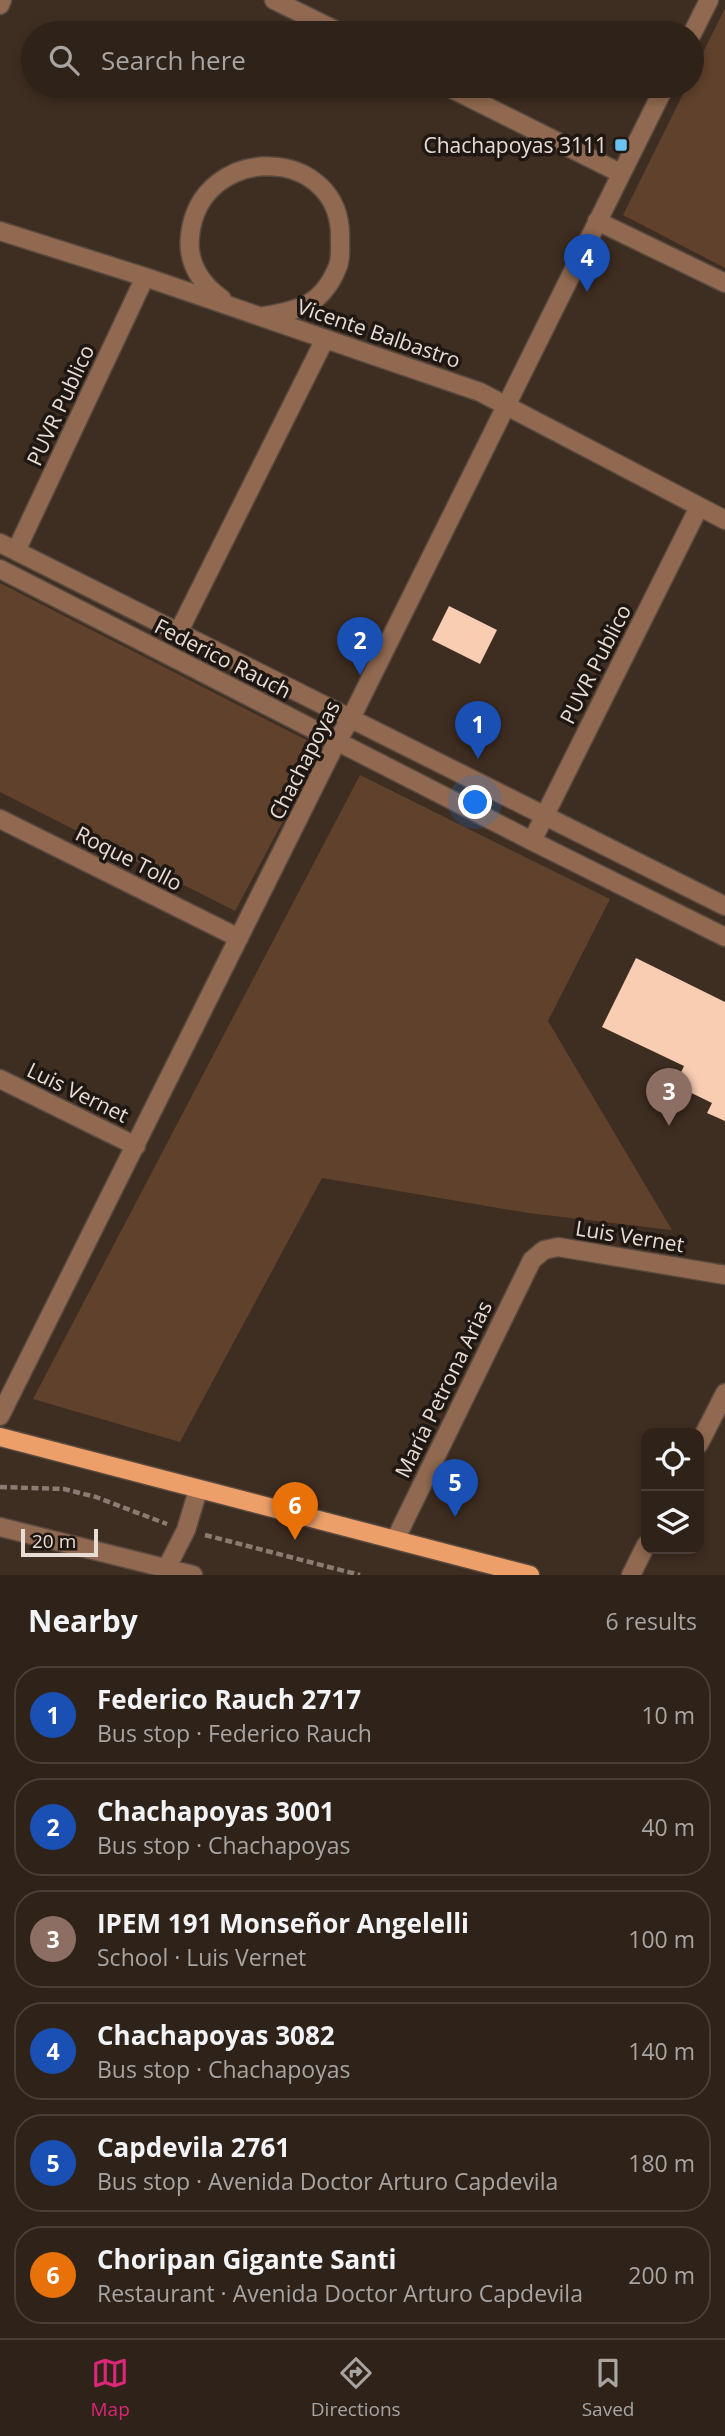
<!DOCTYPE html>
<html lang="en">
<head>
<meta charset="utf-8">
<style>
	:root { --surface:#2e2219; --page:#3a2f26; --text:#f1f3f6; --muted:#a7a4a2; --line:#493f38; --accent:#db2777 }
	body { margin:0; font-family:"Open Sans",sans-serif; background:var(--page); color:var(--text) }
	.controls { position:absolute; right:21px; bottom:21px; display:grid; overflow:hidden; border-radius:14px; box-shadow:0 4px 10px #0003 }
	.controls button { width:63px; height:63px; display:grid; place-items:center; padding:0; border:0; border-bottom:2px solid var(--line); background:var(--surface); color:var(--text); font:35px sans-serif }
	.scale { position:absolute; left:21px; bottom:18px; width:77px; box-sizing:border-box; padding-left:7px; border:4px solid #e8ddd5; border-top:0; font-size:19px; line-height:24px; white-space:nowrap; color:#e8ddd5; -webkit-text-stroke:5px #1f1712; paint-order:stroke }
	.you { position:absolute; left:476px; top:803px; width:24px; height:24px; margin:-18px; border:5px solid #fff; border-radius:50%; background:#1a73e8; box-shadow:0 0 0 10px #1a73e833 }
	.badge { display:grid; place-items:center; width:46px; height:46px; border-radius:50%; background:var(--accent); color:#fff; font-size:23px; font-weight:700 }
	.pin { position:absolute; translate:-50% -58px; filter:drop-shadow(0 2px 4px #0008) }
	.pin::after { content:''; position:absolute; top:37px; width:24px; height:21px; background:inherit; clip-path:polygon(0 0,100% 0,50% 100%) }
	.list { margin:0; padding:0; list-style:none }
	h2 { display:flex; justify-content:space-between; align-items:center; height:91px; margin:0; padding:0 28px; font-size:30px }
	h2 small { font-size:23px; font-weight:400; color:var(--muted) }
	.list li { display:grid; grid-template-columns:46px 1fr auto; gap:21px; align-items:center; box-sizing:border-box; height:98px; margin:0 14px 14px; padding:0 14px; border:2px solid var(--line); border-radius:28px }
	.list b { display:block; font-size:26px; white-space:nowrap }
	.list p { margin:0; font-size:23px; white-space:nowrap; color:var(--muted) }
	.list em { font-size:23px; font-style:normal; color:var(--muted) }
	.icon { flex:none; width:38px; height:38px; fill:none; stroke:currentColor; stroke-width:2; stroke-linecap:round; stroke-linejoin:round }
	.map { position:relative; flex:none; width:725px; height:1575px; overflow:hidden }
	.search { position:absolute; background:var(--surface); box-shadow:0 4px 10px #0003; left:21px; right:21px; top:21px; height:77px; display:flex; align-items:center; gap:18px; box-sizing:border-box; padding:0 24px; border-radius:38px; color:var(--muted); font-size:26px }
	.sheet { height:763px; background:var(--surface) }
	nav { display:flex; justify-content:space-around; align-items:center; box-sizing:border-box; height:98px; border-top:2px solid var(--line); background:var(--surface); font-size:19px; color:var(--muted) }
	nav a { display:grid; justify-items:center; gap:4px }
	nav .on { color:var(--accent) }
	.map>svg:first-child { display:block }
	.green { fill:#5f412c }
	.building { fill:#f8cdb1 }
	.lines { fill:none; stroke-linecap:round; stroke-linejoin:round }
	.minor-casing { stroke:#59493e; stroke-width:21 }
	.major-casing { stroke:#59493e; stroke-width:21 }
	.path { stroke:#897b71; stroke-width:4.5; stroke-dasharray:7 3.5; stroke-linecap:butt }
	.minor { stroke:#906950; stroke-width:18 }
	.major { stroke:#ed9f69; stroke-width:18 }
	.poi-dot { fill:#6cc3f2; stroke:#1f1712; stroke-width:2.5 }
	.labels { text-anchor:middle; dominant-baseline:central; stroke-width:7; stroke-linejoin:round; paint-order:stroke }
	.poi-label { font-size:21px; fill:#e8ddd5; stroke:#1f1712; text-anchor:end }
	.street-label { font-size:21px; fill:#e8ddd5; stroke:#1f1712 }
</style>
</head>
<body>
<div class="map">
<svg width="725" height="1575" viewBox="0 0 725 1575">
	<rect width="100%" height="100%" fill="#3e2d21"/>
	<path class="green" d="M725 8V268L623 215 687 86H692V75Z
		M0 583 322 748 235 911 0 792Z
		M360 775 610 899 548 1021 672 1230 528 1213 322 1178 180 1442 33 1399Z"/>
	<path class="building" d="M449 606 497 630 480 664 432 640Z
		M636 958 725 1002V1121L707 1113 712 1103 675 1085 684 1066 602 1027Z"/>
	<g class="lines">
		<defs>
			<path id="minor" d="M274 0 341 33
				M0 5 2 0
				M692 34 709 0
				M446 86 620 173
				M597 221 725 283
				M0 231 145 277 480 392 725 520
				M222 299C201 284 187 263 190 236 200 140 344 145 340 240 340 248 341 258 338 266 323 304 301 310 264 316
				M0 543 725 906
				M16 551 145 277
				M0 569 532 841 725 937
				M179 631 325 339
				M0 819 239 938
				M532 841 699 507
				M0 1079 136 1146
				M0 1416 337 741 351 718 665 86
				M699 1444 725 1393
				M0 1527 193 1575
				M396 1538 532 1260 544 1250 558 1247 725 1275
				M163 1575 186 1530 198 1490
				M631 1575 646 1545"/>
			<path id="major" d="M0 1437 530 1575"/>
		</defs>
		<use href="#minor" class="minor-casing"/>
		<use href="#major" class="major-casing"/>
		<path class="path" d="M0 1487 64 1489 96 1497 167 1524
			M205 1535 360 1575"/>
		<use href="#minor" class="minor"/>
		<use href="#major" class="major"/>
	</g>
	<rect class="poi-dot" x="614" y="138" width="14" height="14" rx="3.5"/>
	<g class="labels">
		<g class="poi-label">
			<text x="607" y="145">Chachapoyas 3111</text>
		</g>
		<g class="street-label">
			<text transform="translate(379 333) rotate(19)">Vicente Balbastro</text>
			<text transform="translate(60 405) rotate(-65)">PUVR Publico</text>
			<text transform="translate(223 658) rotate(27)">Federico Rauch</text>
			<text transform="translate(595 664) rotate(-63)">PUVR Publico</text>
			<text transform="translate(304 760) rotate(-63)">Chachapoyas</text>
			<text transform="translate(129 858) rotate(27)">Roque Tollo</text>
			<text transform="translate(78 1092) rotate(26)">Luis Vernet</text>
			<text transform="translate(630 1236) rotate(9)">Luis Vernet</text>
			<text transform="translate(443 1389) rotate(-64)">María Petrona Arias</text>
		</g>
	</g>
</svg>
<div class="controls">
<button><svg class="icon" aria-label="locate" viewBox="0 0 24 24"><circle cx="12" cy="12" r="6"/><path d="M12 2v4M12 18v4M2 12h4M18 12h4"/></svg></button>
<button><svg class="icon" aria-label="layers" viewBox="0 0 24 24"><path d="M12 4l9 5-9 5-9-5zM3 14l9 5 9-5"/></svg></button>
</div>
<div class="scale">20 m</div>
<div class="you"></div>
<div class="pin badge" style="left:478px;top:759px;background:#1a4fb4">1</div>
<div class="pin badge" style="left:360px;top:675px;background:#1a4fb4">2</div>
<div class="pin badge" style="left:669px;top:1126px;background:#8d6e63">3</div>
<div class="pin badge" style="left:587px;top:292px;background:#1a4fb4">4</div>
<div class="pin badge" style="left:455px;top:1517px;background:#1a4fb4">5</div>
<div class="pin badge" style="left:295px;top:1540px;background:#e8710a">6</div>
<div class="search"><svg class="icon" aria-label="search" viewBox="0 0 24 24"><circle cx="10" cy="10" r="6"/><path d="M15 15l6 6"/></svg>Search here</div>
</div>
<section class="sheet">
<h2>Nearby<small>6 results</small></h2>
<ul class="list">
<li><span class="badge" style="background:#1a4fb4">1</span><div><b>Federico Rauch 2717</b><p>Bus stop · Federico Rauch</p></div><em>10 m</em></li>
<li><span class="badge" style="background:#1a4fb4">2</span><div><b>Chachapoyas 3001</b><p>Bus stop · Chachapoyas</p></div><em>40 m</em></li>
<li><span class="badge" style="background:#8d6e63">3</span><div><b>IPEM 191 Monseñor Angelelli</b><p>School · Luis Vernet</p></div><em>100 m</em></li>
<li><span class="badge" style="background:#1a4fb4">4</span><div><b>Chachapoyas 3082</b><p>Bus stop · Chachapoyas</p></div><em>140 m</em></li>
<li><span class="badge" style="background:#1a4fb4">5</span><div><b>Capdevila 2761</b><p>Bus stop · Avenida Doctor Arturo Capdevila</p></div><em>180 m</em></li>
<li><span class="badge" style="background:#e8710a">6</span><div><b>Choripan Gigante Santi</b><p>Restaurant · Avenida Doctor Arturo Capdevila</p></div><em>200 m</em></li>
</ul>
</section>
<nav>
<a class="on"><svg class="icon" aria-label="map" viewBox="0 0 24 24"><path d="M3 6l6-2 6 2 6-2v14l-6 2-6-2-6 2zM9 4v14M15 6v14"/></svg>Map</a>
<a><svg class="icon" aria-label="directions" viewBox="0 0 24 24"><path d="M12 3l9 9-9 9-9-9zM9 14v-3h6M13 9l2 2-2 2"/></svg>Directions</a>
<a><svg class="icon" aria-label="saved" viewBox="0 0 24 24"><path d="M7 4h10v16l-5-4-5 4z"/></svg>Saved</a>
</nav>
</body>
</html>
